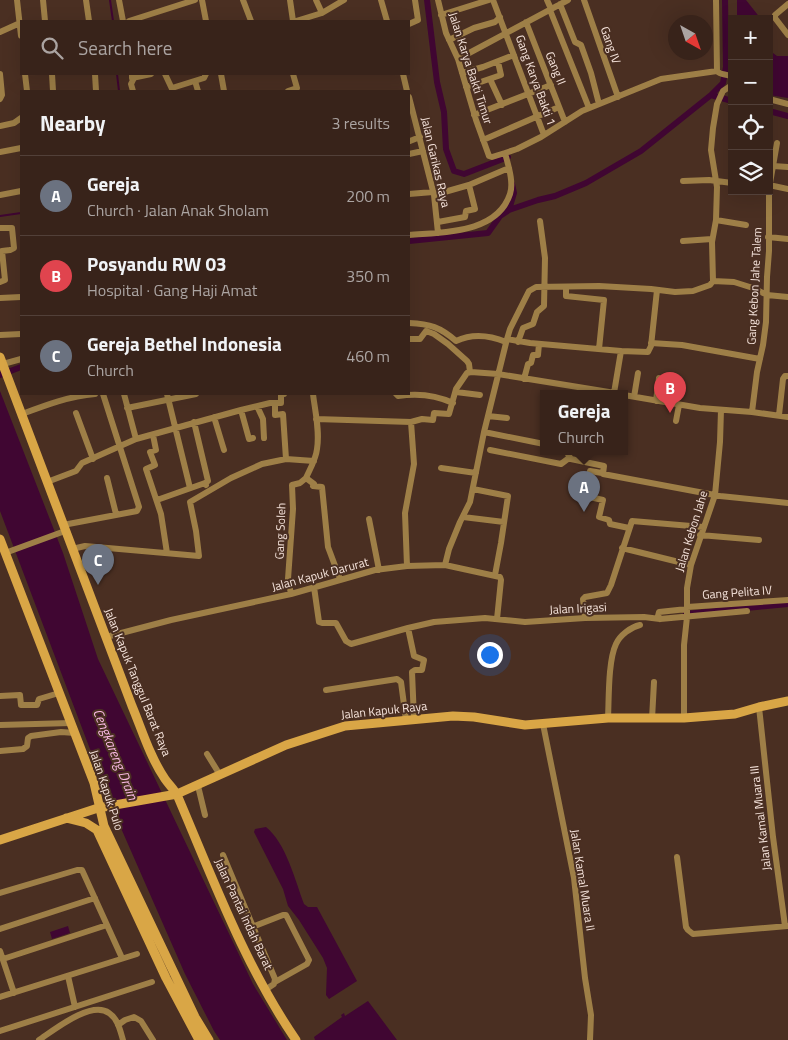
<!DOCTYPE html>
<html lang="en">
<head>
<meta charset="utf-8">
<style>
	:root { --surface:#38231a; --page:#432f27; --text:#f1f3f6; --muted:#aba4a2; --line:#524039; --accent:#71c1f5 }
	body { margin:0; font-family:"Titillium Web",sans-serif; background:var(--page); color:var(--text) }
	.controls { position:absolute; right:15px; top:15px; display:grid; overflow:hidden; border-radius:0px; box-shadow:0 5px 20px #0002 }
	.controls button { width:45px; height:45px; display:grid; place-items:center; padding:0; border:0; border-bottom:1px solid var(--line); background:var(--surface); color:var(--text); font:25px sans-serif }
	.compass { position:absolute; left:668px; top:15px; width:45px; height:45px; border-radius:50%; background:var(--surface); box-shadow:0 5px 20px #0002; rotate:140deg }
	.you { position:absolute; left:489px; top:654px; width:18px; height:18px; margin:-12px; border:4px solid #fff; border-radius:50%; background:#1a73e8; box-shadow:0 0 0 8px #1a73e833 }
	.badge { display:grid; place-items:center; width:32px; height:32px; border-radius:50%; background:var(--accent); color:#fff; font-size:16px; font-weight:700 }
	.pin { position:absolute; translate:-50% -41px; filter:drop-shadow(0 1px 2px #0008) }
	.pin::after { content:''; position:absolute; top:26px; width:18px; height:15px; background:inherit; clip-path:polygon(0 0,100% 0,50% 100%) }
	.popup { position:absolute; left:540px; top:390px; width:88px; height:65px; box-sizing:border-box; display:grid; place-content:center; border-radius:0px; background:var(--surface); filter:drop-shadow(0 1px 4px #0005); font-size:16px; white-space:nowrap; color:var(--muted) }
	.popup b { font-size:19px; color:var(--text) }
	.popup::after { content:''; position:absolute; left:50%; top:100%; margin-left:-10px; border:10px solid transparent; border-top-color:var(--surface) }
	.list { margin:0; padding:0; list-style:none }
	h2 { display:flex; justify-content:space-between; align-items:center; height:65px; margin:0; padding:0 20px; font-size:21px }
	h2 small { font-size:16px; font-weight:400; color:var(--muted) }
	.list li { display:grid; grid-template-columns:32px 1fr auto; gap:15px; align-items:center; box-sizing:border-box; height:80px; padding:0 20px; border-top:1px solid var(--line) }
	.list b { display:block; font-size:19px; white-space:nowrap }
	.list p { margin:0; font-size:16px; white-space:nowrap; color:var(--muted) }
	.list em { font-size:16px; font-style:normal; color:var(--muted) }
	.icon { flex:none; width:28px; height:28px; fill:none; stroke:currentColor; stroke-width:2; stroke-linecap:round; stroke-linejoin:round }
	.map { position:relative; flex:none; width:788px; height:1040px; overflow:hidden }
	.search { position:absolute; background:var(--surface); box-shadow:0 5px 20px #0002; left:20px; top:20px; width:390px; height:55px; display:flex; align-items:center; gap:12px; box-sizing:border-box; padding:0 18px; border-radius:0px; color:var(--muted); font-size:19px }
	.panel { position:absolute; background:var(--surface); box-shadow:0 5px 20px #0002; left:20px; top:90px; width:390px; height:305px; border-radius:0px }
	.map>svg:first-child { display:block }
	.water { fill:#400632 }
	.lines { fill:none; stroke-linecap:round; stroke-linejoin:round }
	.stream { stroke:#400632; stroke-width:2 }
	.canal { stroke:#400632; stroke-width:6 }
	.street { stroke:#9e7f47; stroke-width:6 }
	.secondary { stroke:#d9a646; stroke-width:9 }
	.labels { text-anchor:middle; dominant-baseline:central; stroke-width:4; stroke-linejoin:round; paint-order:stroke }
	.street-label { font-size:12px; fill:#f6e4dc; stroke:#4a2f22 }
	.water-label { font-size:14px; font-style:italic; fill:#f9b8e3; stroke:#4a2f22 }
</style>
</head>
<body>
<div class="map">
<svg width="788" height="1040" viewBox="0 0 788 1040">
	<rect width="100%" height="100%" fill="#4a2f22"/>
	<path class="water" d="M737 0H746L761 19H737Z
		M769 50 777 56H788V98L769 95Z
		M0 391 63 553 98 659 253 984 287 1040H220L214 1031 185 974 113 810 0 511Z
		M266 827C286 843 295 880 304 904L308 907H317L357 981 329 999 326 995 327 968 323 958 299 920 288 906 283 889 254 832 255 829Z
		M68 926 70 933 52 939 50 932Z
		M368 1001 397 1040H315L314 1037 342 1017 341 1015 344 1013 345 1016Z"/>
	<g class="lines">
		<path class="stream" d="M110 0 113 21
			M117 74 119 91
			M0 216 21 213"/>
		<path class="canal" d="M427 0 437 82 444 112 446 149 454 171 464 174 508 157
			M711 95 723 83 726 67 725 0
			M769 111 788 116
			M509 210 514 193 512 184
			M409 241 488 233 500 216 509 210 538 200 555 196 586 183 641 151 711 95 732 101
			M0 375 21 367
			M686 614 788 604"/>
		<path class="street" d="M17 0 21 36
			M43 0 45 21
			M86 0 89 21
			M119 0 123 21
			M202 0 206 21
			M243 0 251 21
			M290 0 293 21
			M316 0 322 13
			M381 0 387 21
			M438 0 446 33 458 59 476 120 489 156 492 157 505 153
			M493 0 544 135
			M547 0 551 9
			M584 0 618 97
			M716 0 717 71C721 76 727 73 732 77
			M560 4 575 42 581 45 591 73 599 104
			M788 4 775 15V18L788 35
			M550 10 589 108
			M441 15 489 0
			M129 21 195 0
			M296 21 322 13 344 0
			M526 22 565 122
			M409 24 418 20 415 0
			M0 32 20 23
			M449 40 474 28 495 22 500 17
			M458 59 568 0
			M462 73 483 67 514 55
			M0 74 2 95 0 99
			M25 74 27 91
			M52 74 53 91
			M95 74 96 91
			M132 74V78L151 74
			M165 74 173 91
			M221 74 224 91
			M403 74 407 91
			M490 79 502 105
			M195 81 198 91
			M466 87 501 75 498 62
			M172 88 204 78 206 74
			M133 91 131 84 134 78
			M288 91 297 88 293 74
			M409 97 434 195 438 233
			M769 99 788 104
			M474 115 551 85
			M0 126 14 123 21 118
			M483 140 559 107
			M410 141 420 137
			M0 152 21 148
			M409 154 423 151
			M773 166 788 167
			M683 181 709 180 732 183
			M769 185 788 189
			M769 189 777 143
			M409 194 433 192
			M0 195 21 191
			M434 195 469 185 509 168
			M716 220 746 225
			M438 222 465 217 466 211 475 209 469 185
			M0 228H12L14 248 10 250 2 251 5 280 0 282
			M409 235C442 232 497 234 510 194 514 182 508 165 505 153L517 149 541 137 582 111 661 79 717 71
			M768 237 788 239
			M683 241 712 239
			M713 281 712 242 716 220 717 187 711 150 713 128 717 104 723 91 732 85
			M566 287V296L604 300 599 349
			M0 298 21 297
			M409 323C430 324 440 327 456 341 473 333 489 335 506 342
			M0 335 21 334
			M409 339H420L426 331 434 334 448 344 467 361 469 364 470 372
			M507 339 530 343 621 351 648 352 651 346 657 290
			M518 342 523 328 533 324 537 312 544 306 545 258 540 221
			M651 343 682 345 760 359
			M3 364 21 359
			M524 379 528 364 531 363 533 355H538L539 344
			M456 392 480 395
			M614 393 621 351
			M124 394 136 439
			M167 394 190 488
			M313 394C315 411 320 431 317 449 316 459 310 469 306 478L314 484 313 486 322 487 328 547 340 579
			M396 394 398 396C417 393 436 395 453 403
			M624 395 700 408 752 412 788 417
			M634 397 638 373
			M656 401 659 378
			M275 403V415L283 414 286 459
			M257 406 263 419 264 438
			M127 408 196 394
			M241 410 249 439 253 438
			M752 412 757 372 763 345 766 322 767 277 769 251V191
			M76 413 93 459
			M22 414C46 405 70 396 95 394
			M779 415 783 379 785 376H788
			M488 416 507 418
			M214 417 224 450
			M316 419 411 422 422 419 433 420 434 413 449 414 456 389 467 373 471 372 498 374 615 393
			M676 421 679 405
			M194 422 208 481 205 483
			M484 432 544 444
			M153 435 156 450 150 452 155 465 146 469 161 514 167 553
			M490 450 561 464 569 458
			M566 451 571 459 604 466 603 474 720 496 788 503
			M585 462 587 451
			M441 468 476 473
			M602 473 590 471 585 496 603 500 599 517 609 520 610 524 629 528
			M107 478 116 514
			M47 482 76 471 82 463 136 439 241 410 270 403H281V394H284
			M473 489 508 496 501 543 495 575
			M157 500 205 483 206 485
			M463 517 504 522
			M369 519 379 570
			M63 525 137 511 139 507 103 394
			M700 535 759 540
			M622 548 691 565
			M72 549 85 546 199 556 196 531 190 502 231 478 262 464 286 459 314 461
			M5 553 65 531
			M445 565 449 549 460 522 470 502 484 432 507 339 510 329 529 291 536 287 599 286 651 289 675 292 693 291 710 285 713 281 734 282 753 288 767 295 788 297
			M407 566 405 513 414 464 411 422
			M314 587 319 622 322 623H336L346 641 351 644 408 628
			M291 594 288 579 293 509 292 485 300 483 306 478
			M687 607 788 600
			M585 618 583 599 585 597 607 593 611 585 632 521 703 527
			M660 619 658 616 659 612 687 609
			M106 637 171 620 291 594 375 570 407 566 445 565 500 577 501 580 497 619
			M326 690 397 679 401 682 406 720
			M0 696 20 695 21 705H37L39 699 59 693
			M759 707 773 837 785 926
			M608 718C609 698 608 661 616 644 620 635 631 627 640 625
			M684 718V645L687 617V588L691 565 715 495 720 442 721 410
			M414 719 412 672 415 670H422L424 660 414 656 408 628 434 622 485 618 525 622 585 618 644 617 660 619 747 611
			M652 719 654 682
			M543 724 574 878 585 978 591 1015 590 1040
			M0 725 71 723
			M0 751 23 749 27 746 28 738 31 736 61 732 75 733
			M207 754 220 775
			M198 786 205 815
			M223 855 275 979 274 984 265 990
			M677 857 686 927 688 930 693 934 788 926
			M0 893 77 870H82L122 958
			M252 927 283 915H286L309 960 307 964 275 982
			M0 929 95 898
			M0 951 14 993
			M3 959 107 925
			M68 976 75 1007
			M0 997 137 954
			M118 1025 125 1020 134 1017 141 1021 153 1040
			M0 1031 152 982
			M39 1040C54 1030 91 1000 109 1013 118 1019 120 1030 123 1040"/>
		<path class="secondary" d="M0 357 132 706C142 730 150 757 165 779 169 785 175 790 178 797 213 879 245 966 296 1040
			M0 539 94 783 104 826 195 1017 209 1040
			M66 818 86 823 97 830 166 978 199 1040
			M0 840 98 808 177 794 286 745 345 726 453 716 474 717 525 725 608 718H684L735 714 759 707 788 701"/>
	</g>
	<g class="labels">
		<g class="street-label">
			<text transform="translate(611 45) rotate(71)">Gang IV</text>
			<text transform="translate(471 68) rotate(72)">Jalan Karya Bakti Timur</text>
			<text transform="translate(556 68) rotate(68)">Gang II</text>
			<text transform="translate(536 80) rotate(70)">Gang Karya Bakti 1</text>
			<text transform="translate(436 162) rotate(77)">Jalan Garikas Raya</text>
			<text transform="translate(754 286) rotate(-87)">Gang Kebon Jahe Talem</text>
			<text transform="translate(280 531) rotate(-88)">Gang Soleh</text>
			<text transform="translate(691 531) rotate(-73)">Jalan Kebon Jahe</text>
			<text transform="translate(320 574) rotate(-15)">Jalan Kapuk Darurat</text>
			<text transform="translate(737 592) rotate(-4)">Gang Pelita IV</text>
			<text transform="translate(578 608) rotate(-3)">Jalan Irigasi</text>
			<text transform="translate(138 682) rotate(68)">Jalan Kapuk Tanggul Barat Raya</text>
			<text transform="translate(384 710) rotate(-6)">Jalan Kapuk Raya</text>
			<text transform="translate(107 790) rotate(72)">Jalan Kapuk Pulo</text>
			<text transform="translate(760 818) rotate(-97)">Jalan Kamal Muara III</text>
			<text transform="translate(583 880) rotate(81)">Jalan Kamal Muara II</text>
			<text transform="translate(244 914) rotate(65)">Jalan Pantai Indah Barat</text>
		</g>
		<g class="water-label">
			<text transform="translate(116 754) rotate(68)">Cengkareng Drain</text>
		</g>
	</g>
</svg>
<div class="controls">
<button>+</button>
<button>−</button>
<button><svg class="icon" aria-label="locate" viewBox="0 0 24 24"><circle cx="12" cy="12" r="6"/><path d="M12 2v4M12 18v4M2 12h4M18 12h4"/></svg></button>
<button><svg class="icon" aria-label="layers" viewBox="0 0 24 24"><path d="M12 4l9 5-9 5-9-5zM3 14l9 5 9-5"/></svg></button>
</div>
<svg class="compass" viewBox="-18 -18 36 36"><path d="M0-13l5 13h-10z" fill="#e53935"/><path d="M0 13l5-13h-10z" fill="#aba4a2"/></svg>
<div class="you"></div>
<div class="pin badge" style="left:584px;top:512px;background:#6b7280">A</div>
<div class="popup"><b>Gereja</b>Church</div>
<div class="pin badge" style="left:670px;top:413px;background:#e0444e">B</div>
<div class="pin badge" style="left:98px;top:585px;background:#6b7280">C</div>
<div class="search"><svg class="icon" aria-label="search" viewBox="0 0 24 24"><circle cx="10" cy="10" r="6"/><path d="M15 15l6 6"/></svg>Search here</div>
<section class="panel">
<h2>Nearby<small>3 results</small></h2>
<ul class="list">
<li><span class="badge" style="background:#6b7280">A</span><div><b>Gereja</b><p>Church · Jalan Anak Sholam</p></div><em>200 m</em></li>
<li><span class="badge" style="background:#e0444e">B</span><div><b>Posyandu RW 03</b><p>Hospital · Gang Haji Amat</p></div><em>350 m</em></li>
<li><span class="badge" style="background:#6b7280">C</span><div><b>Gereja Bethel Indonesia</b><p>Church</p></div><em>460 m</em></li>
</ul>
</section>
</div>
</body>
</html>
